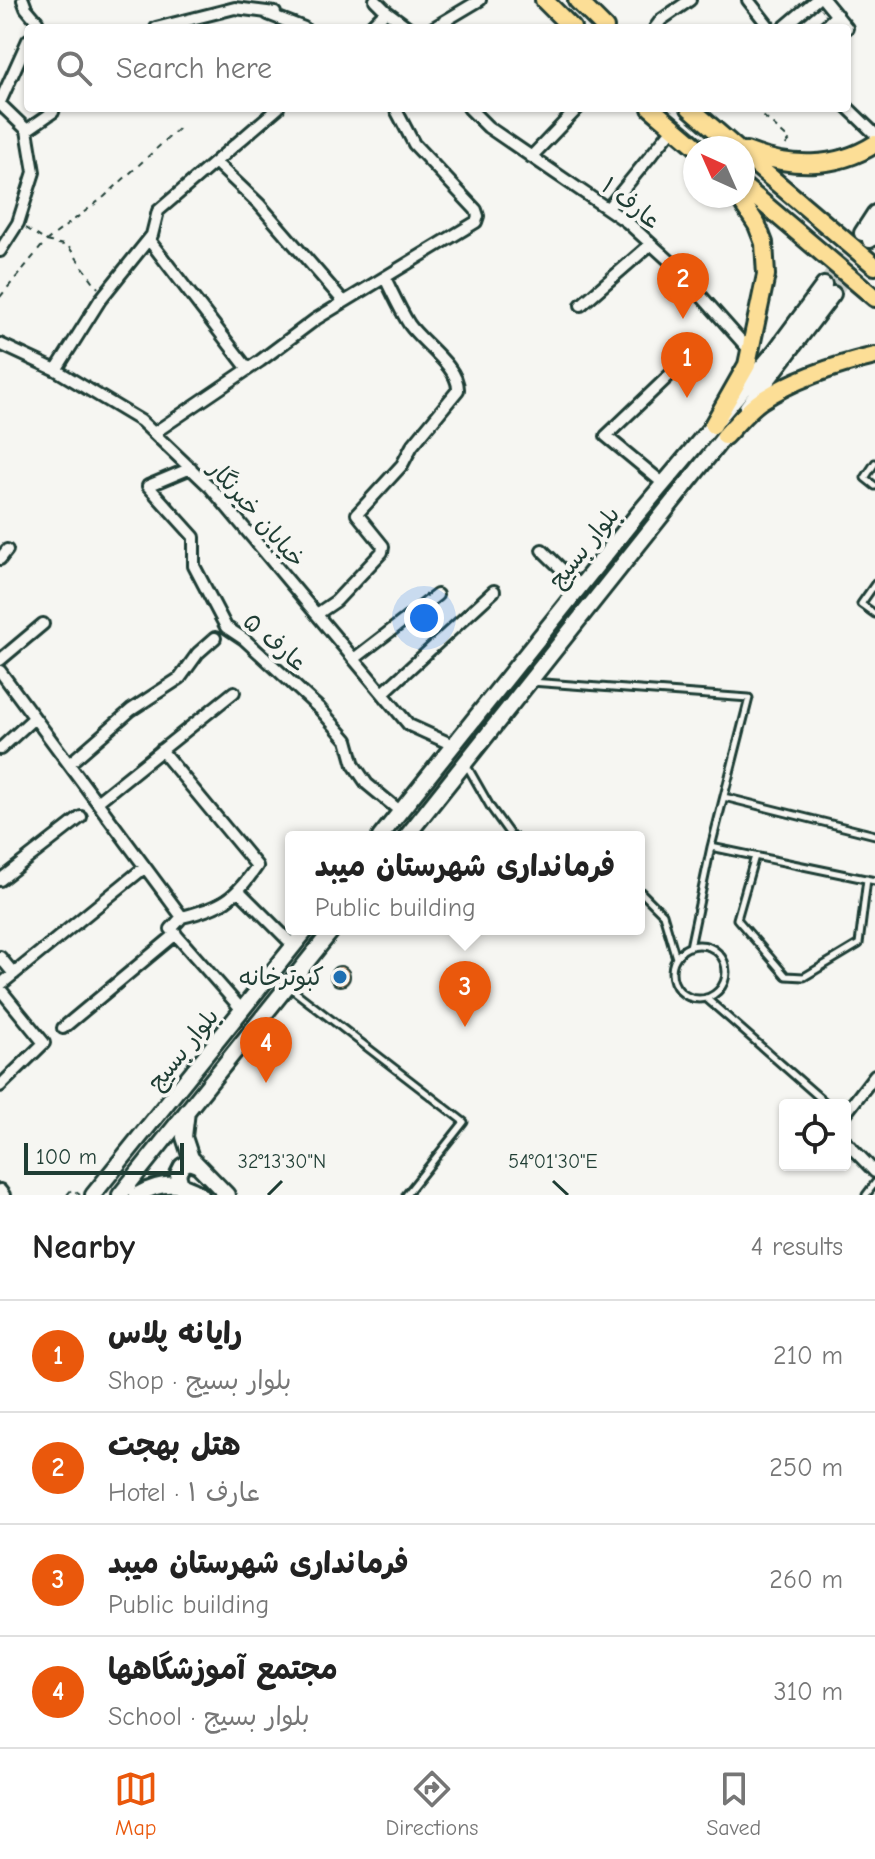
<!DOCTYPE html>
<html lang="en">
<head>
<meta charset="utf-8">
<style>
	:root { --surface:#fff; --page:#f6f6f6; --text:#222; --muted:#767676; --line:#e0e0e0; --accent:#ea580c }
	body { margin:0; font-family:"Comic Neue","Playpen Sans Arabic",sans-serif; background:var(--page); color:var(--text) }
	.controls { position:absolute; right:24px; bottom:24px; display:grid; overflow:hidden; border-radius:8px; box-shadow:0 2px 6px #0004 }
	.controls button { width:72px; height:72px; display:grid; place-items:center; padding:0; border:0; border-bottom:2px solid var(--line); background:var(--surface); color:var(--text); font:40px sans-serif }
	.compass { position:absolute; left:683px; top:136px; width:72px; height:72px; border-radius:50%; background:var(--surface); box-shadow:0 2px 6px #0004; rotate:315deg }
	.scale { position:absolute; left:24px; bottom:20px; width:160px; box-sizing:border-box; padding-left:8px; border:4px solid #1f3d34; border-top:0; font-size:22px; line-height:28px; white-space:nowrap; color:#1f3d34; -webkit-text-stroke:6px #f6f6f2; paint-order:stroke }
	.you { position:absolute; left:424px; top:618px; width:28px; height:28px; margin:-20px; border:6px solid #fff; border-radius:50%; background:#1a73e8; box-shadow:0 0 0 12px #1a73e833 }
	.badge { display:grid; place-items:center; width:52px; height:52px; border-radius:50%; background:var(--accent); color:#fff; font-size:26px; font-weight:700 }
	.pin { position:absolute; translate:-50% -66px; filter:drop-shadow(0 2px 4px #0008) }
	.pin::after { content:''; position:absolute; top:42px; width:28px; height:24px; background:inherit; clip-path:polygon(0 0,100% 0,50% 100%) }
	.popup { position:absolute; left:285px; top:831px; width:360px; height:104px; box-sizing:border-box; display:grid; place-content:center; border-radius:8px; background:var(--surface); filter:drop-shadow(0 2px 6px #0005); font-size:26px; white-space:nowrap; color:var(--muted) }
	.popup b { font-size:30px; color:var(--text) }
	.popup::after { content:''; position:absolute; left:50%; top:100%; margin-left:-16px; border:16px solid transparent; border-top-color:var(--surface) }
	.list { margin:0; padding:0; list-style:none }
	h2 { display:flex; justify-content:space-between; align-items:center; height:104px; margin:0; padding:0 32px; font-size:34px }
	h2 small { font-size:26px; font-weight:400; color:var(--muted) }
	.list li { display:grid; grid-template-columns:52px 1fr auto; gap:24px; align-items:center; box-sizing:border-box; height:112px; padding:0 32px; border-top:2px solid var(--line) }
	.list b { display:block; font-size:30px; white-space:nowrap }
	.list p { margin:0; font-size:26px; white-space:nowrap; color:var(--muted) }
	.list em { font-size:26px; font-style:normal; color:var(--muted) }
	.icon { flex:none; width:44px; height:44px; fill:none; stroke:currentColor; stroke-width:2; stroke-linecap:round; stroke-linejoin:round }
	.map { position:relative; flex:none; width:875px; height:1195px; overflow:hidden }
	.search { position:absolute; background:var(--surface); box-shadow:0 2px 6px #0004; left:24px; right:24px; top:24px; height:88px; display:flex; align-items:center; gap:20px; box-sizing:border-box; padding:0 28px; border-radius:8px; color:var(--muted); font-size:30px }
	.sheet { height:552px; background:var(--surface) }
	nav { display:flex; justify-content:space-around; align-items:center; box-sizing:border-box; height:112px; border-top:2px solid var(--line); background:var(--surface); font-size:22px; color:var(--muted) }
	nav a { display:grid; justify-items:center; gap:4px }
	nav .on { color:var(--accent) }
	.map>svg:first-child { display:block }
	.shadow { fill:#0003 }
	.building { fill:#f4c3a5; stroke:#1f3d34; stroke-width:2 }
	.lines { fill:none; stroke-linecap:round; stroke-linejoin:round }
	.secondary-tunnel { stroke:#cbd1cc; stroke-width:14; stroke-dasharray:14 7; stroke-linecap:butt }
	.service-casing { stroke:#1f3d34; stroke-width:11 }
	.minor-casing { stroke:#1f3d34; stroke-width:16 }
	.secondary-casing { stroke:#1f3d34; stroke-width:20 }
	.primary-casing { stroke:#1f3d34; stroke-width:22 }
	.path { stroke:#1f3d34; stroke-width:2; stroke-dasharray:6 6; stroke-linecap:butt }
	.service { stroke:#f6f6f2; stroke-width:5 }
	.minor { stroke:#f6f6f2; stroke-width:10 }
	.secondary { stroke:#f6f6f2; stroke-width:14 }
	.primary { stroke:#fcde96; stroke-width:16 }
	.ticks { fill:none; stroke:#1f3d34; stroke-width:3 }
	.poi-dot { fill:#1f6fb2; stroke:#f6f6f2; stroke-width:3 }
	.labels { text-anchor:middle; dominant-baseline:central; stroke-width:8; stroke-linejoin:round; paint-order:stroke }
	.street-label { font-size:24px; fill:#1f3d34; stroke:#f6f6f2 }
	.poi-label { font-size:24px; fill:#1f3d34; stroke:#f6f6f2; text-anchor:end }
	.ticks-label { font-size:20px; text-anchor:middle; fill:#1f3d34; stroke:#f6f6f2; stroke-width:8; stroke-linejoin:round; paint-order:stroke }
</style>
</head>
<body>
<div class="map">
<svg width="875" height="1195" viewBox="0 0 875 1195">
	<rect width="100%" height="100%" fill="#f6f6f2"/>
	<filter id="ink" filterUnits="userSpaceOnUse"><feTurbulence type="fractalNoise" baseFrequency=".0125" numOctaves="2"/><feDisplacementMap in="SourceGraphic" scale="16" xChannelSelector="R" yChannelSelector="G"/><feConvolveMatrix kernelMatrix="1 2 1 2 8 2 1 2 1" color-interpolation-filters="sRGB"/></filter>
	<g filter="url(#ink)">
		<path class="shadow" d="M333 978a9 9 0 1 1 18 0a9 9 0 1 1-18 0Z"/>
		<path class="building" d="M330 976a10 10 0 1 1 20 0a10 10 0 1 1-20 0Z"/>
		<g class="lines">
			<path class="secondary-tunnel" d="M824 285 862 233
				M833 294 867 245"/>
			<defs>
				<path id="service" d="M875 463 865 478 875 486
					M875 584 861 604 875 614
					M531 682 749 698 711 847 690 947
					M467 766 491 808 511 836 515 837
					M724 797 875 835
					M711 847 875 881
					M755 856 737 919 786 976 804 977 859 944 867 879
					M639 890 663 914 676 958
					M672 972a27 27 0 1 1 54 0a27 27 0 1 1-54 0Z
					M289 987 464 1122 406 1195
					M706 998 828 1105
					M866 1195 875 1183"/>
				<path id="minor" d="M23 0 26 8 37 21 34 28
					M748 0 770 28
					M824 0 847 28
					M386 11 409 28
					M268 14 304 28
					M156 28 235 8 275 13
					M369 28 386 11 375 0
					M433 28 480 0
					M655 28 661 20 690 0
					M783 28 816 0
					M823 28 837 15
					M0 102 28 40
					M0 104 27 130
					M847 107 875 134
					M469 108 488 127 627 222 672 263 750 351
					M531 157 578 108
					M216 163 259 204 344 302
					M608 208 674 127
					M149 240 248 369
					M0 251 18 223 34 172 27 130 53 112 54 108
					M581 305 651 244
					M0 344 56 370 141 421 211 488 409 725 453 745
					M56 370 100 300 152 235 158 211 278 108
					M154 433 260 361 316 319 476 222 478 216 476 210 414 144 395 108
					M191 468 148 486 194 537V566L226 627 244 639 320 709 347 740 354 765 367 784 401 812
					M664 484 606 436 699 347
					M542 550 580 587
					M0 559 7 550
					M317 614 336 601 382 552 383 546 357 514 402 465 412 446 458 390C459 367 422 343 409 324 400 310 393 294 385 278
					M354 659 437 595
					M0 660 43 624
					M0 671 182 917 171 929 242 1010
					M383 693 494 591
					M0 749 34 718
					M161 750 257 866C234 900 222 907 182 917
					M69 764 131 710 180 678 198 653 215 638
					M97 802 234 692
					M0 880 81 817
					M240 892 294 946
					M0 957 14 974
					M0 985 145 867
					M0 989 44 1043 0 1086
					M63 1028 176 934
					M845 1114 875 1075
					M845 1141 875 1172
					M0 1190 4 1195"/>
				<path id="secondary" d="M862 233 875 213
					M870 240 875 233
					M747 407 833 294
					M380 837 638 514 775 351 824 285
					M406 837 732 427
					M187 1111 184 1137 191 1158 227 1195
					M181 1185 178 1174 182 1166 189 1162 197 1165
					M93 1195 307 929
					M120 1195 333 929
					M137 1195C158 1183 180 1179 201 1195"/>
				<path id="primary" d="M544 0 572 28
					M577 0 605 28
					M651 108 698 148
					M690 108 736 148
					M746 151C789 168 836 169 875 144
					M743 154 875 266
					M743 186 875 298
					M713 425 747 365 766 275 764 243 757 225 738 196
					M725 436C737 424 748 409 762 400 796 378 836 365 875 356"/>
			</defs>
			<use href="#service" class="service-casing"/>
			<use href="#minor" class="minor-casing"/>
			<use href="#secondary" class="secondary-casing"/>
			<use href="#primary" class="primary-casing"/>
			<path class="path" d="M769 108 762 115 790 140 783 148
				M26 228 46 241 68 246 98 288
				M0 297 46 241 104 197 179 128
				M67 1195 72 1189 80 1195"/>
			<use href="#service" class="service"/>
			<use href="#minor" class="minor"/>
			<use href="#secondary" class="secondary"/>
			<use href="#primary" class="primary"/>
		</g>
	</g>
	<path class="ticks" d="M553 1181 568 1195M268 1195 282 1181"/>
	<circle class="poi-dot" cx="340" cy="977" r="8"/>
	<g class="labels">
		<g class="street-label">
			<text transform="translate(631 203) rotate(38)">عارف ۱</text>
			<text transform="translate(257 514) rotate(49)">خیابان خبرنگار</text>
			<text transform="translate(584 547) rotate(-51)">بلوار بسیج</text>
			<text transform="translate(275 642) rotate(41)">عارف ۵</text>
			<text transform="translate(183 1049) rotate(-51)">بلوار بسیج</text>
		</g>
		<g class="poi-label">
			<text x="324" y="977">کبوترخانه</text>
		</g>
	</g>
	<g class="ticks-label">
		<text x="282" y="1168">32°13'30"N</text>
		<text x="553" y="1168">54°01'30"E</text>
	</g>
</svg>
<div class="controls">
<button><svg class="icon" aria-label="locate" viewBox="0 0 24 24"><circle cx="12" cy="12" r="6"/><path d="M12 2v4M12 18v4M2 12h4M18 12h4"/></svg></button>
</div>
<svg class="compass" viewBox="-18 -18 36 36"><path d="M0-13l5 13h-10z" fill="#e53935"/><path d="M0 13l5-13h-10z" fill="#767676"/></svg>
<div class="scale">100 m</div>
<div class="you"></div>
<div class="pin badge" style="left:687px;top:398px">1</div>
<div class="pin badge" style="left:683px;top:319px">2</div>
<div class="pin badge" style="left:465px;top:1027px">3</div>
<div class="popup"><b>فرمانداری شهرستان میبد</b>Public building</div>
<div class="pin badge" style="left:266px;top:1083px">4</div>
<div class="search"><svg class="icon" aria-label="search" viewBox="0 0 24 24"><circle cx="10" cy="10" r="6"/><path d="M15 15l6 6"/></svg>Search here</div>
</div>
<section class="sheet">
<h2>Nearby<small>4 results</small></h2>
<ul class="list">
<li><span class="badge">1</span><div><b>رایانه پلاس</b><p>Shop · بلوار بسیج</p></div><em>210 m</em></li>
<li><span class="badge">2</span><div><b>هتل بهجت</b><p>Hotel · عارف ۱</p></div><em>250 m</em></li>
<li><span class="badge">3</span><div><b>فرمانداری شهرستان میبد</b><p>Public building</p></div><em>260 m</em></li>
<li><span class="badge">4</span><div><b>مجتمع آموزشگاهها</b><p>School · بلوار بسیج</p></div><em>310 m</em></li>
</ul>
</section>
<nav>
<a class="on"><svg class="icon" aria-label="map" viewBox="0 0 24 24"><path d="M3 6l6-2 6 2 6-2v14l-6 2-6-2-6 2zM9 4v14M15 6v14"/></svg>Map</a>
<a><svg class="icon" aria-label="directions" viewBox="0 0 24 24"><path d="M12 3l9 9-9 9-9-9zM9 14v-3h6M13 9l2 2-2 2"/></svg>Directions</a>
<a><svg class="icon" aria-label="saved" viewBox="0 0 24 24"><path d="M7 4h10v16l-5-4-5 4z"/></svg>Saved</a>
</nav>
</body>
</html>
